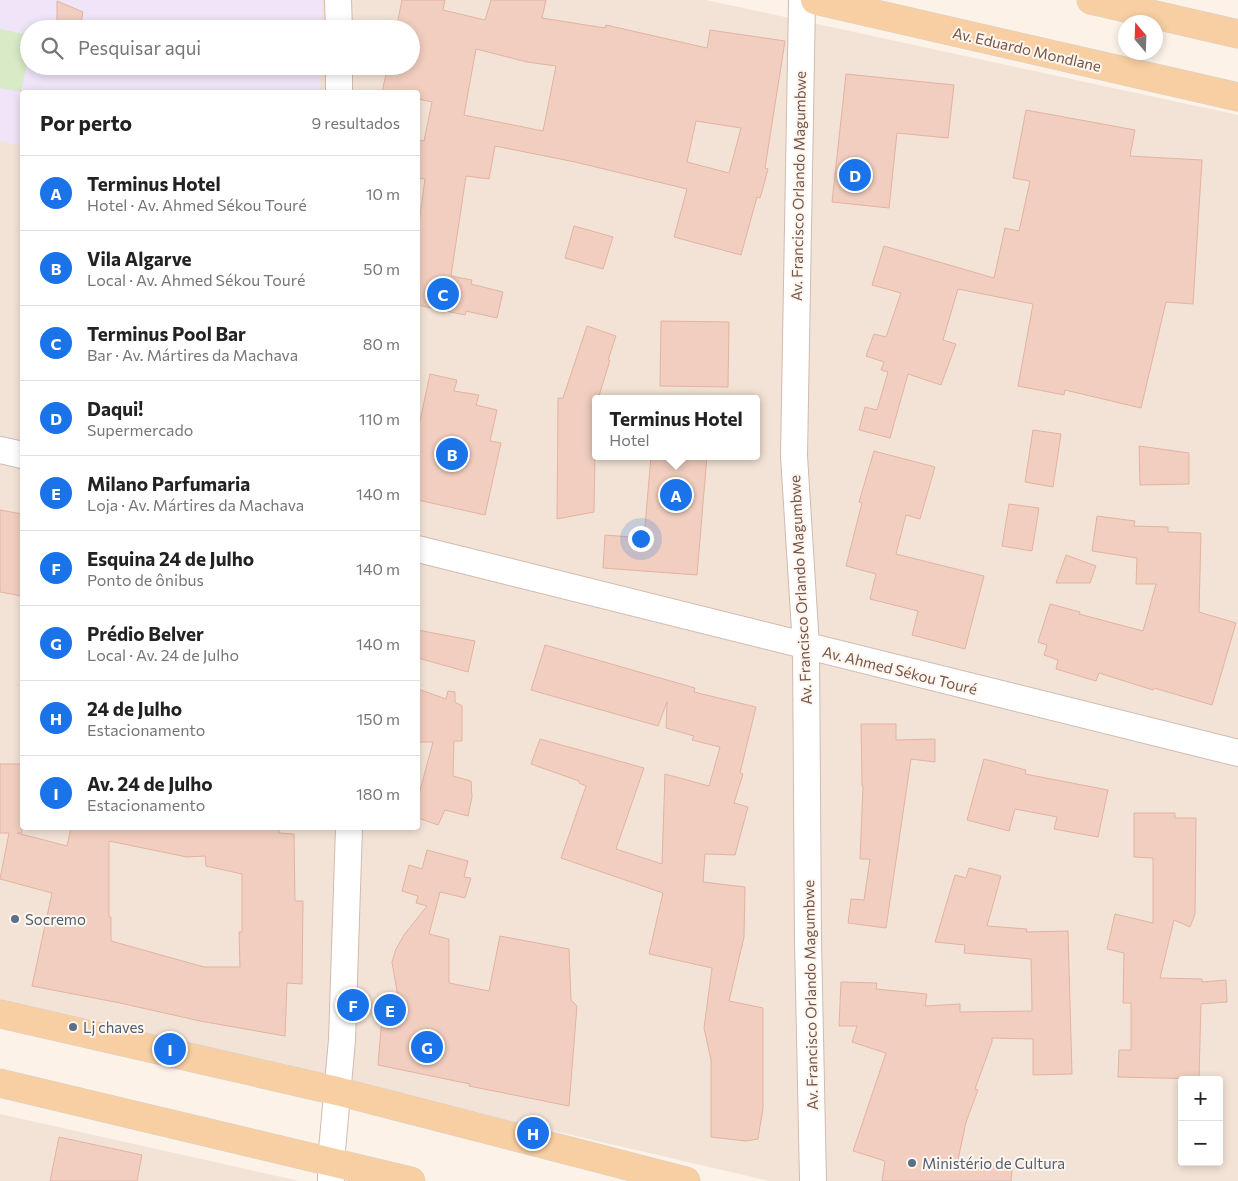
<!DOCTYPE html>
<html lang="pt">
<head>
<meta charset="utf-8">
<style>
	:root { --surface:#fff; --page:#f6f6f6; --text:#222; --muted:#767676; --line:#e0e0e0; --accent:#1a73e8 }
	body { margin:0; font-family:Commissioner,sans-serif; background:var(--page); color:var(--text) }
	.controls { position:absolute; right:15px; bottom:15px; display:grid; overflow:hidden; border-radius:5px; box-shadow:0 2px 8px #0003 }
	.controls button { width:45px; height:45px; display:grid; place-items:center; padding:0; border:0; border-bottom:1px solid var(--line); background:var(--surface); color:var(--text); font:25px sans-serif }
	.compass { position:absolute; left:1118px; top:15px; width:45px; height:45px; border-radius:50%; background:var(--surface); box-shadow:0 2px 8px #0003; rotate:341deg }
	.you { position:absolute; left:640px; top:538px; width:18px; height:18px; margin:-12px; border:4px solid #fff; border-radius:50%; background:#1a73e8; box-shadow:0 0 0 8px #1a73e833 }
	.badge { display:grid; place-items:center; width:32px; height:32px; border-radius:50%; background:var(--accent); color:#fff; font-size:16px; font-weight:700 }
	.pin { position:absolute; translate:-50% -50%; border:2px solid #fff; box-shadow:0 1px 5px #0006 }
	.popup { position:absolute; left:592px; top:395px; width:168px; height:65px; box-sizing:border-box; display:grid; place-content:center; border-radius:5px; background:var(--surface); filter:drop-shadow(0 1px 4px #0005); font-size:16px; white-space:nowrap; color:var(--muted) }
	.popup b { font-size:19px; color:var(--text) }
	.popup::after { content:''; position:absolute; left:50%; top:100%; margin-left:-10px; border:10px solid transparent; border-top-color:var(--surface) }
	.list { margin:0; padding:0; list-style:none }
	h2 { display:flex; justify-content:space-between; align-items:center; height:65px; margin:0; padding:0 20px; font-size:21px }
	h2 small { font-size:16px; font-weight:400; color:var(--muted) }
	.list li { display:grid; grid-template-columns:32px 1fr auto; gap:15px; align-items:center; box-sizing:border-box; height:75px; padding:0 20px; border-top:1px solid var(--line) }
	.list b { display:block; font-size:19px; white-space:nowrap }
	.list p { margin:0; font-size:16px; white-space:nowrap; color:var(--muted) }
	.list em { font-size:16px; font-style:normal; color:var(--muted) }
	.icon { flex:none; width:28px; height:28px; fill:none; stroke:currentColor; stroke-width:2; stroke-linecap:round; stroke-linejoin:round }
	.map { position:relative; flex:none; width:1238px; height:1181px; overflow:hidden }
	.search { position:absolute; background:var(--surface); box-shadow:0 2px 8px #0003; left:20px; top:20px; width:400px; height:55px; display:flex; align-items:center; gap:12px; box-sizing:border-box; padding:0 18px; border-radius:28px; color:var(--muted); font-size:19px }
	.panel { position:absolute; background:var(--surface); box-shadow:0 2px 8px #0003; left:20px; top:90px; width:400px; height:740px; border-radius:5px }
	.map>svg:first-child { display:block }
	.residential { fill:#f3e3d6; fill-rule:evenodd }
	.education { fill:#efe4f8 }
	.green { fill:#d8eac6 }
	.building { fill:#f1cebf; stroke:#e3b3a0; fill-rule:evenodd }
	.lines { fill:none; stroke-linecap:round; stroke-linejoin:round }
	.minor-casing { stroke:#d0bbb0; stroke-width:28 }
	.primary-casing { stroke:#d8d0cd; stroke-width:29 }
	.minor { stroke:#fff; stroke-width:26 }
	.primary { stroke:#f8cfa2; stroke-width:28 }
	.service-dot { fill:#5c6f8a; stroke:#fff6ee; stroke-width:2 }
	.labels { text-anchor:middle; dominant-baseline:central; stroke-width:4; stroke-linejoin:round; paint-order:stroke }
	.street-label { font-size:15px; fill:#75564c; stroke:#fff6ee }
	.service-label { font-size:15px; fill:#4e5e75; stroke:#fff6ee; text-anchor:start }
</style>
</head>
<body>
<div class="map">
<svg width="1238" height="1181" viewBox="0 0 1238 1181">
	<rect width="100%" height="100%" fill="#fcf2e7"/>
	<path class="residential" d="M0 0H706L1238 115V1181H769L0 1002ZM29 29H411V66H29ZM22 92H418V828H22ZM596 399H756V456H596ZM1182 1080H1219V1162H1182Z
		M0 1114 299 1181H0Z"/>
	<path class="education" d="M0 0H322V29H29V66H321L320 92H22V146L0 141Z"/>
	<path class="green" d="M0 29 29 35V54L21 92 0 88Z"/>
	<path class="building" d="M402 0H445L443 10 485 20 491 0H546L542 18 605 28 606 25 707 48 710 30 785 41 765 168 768 169 761 195 760 198 757 197 741 255 674 237 687 189 575 162 495 146 489 179 466 176 451 276 472 280 471 284 503 292 497 318 466 311 465 315 418 305V230L425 179 418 178V140L424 141 432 102 418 99V92H382L388 66H411V29H396ZM476 49 527 62 556 66 543 131 464 115ZM696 121 741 128 729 173 687 162Z
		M57 1 83 12 80 29H57Z
		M846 74 954 85 948 138 897 133 889 208 832 202Z
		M1026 110 1135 130 1130 156 1202 160 1193 304 1166 302 1141 408 1065 390 1064 395 1018 386 1033 304 958 289 943 340 956 344 941 385 908 374 890 438 859 430 865 407 877 410 888 372 881 370 884 362 866 356 874 334 886 337 901 293 872 285 884 246 994 278 1005 228 1019 231 1030 181 1013 178Z
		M574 226 613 237 603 269 565 258Z
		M661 321 729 322 728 387 660 386Z
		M587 326 616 336 608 360H610L598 399H596L594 512 557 519 558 398H563Z
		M430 374 457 380 454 391 479 395 476 405 497 410 490 441 501 443 485 515 418 500V430Z
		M1033 430 1061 434 1053 487 1025 482Z
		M1139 446 1189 453V484L1140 485Z
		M874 451 935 467 920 519 906 515 896 554 984 576 965 649 912 635 918 611 870 599 876 574 846 566 862 503 859 502Z
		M651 456H707L697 575 603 568 605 535 644 538Z
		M1009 504 1039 508 1032 551 1002 546Z
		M0 510 22 514V596L0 592Z
		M1097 516 1135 521 1134 526 1168 527V532L1201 533 1199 612 1236 623 1212 705 1154 688 1153 690 1099 673 1096 681 1056 669 1058 660 1044 655 1047 645 1038 642 1050 604 1080 612 1079 614 1143 631 1156 584H1136L1137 558 1092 551Z
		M1066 555 1096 566 1090 583H1056Z
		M418 630 475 641 468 672 418 658Z
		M545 645 695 688 694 692 756 707 740 773 743 774 734 803 748 807 735 855 705 854 703 882 745 887 744 937 729 1001 763 1008V1108L758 1139 746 1141 711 1137V1060L704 1028 712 968 649 954 663 893 561 858 586 786 579 783V781L531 764 540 739 644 768 616 849 662 864 665 774 709 786 720 747 692 740 694 736 666 728 667 702 658 726 531 690Z
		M418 689 446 699 448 691 455 692V702L462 706V741H454L453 776 471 781 472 797 468 816 445 810 438 825 418 818V798L433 742H418Z
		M861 724H896V740L935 739V762L911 759 886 928 848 923 851 899 864 900 870 859H860L863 786H862Z
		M984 759 1026 770 1025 774 1108 790 1098 837 1054 829 1057 817 1015 809 1009 831 967 820Z
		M0 764H22V833H17L67 846 71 828H279V833L294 834 295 901H303L302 984 287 983 285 1036 200 1021 120 1003 32 986 52 893 0 879 9 833H0ZM109 841 187 857 205 856 206 866 242 874V932H239L240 967H204L111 941V917H109Z
		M1134 813H1175V818H1196L1195 914 1190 927 1174 920 1160 978 1202 979V982L1226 980 1227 1002 1201 1004 1199 1079 1118 1077 1119 1050H1131V1003H1123L1124 953 1107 949 1115 914 1153 923V858L1134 857Z
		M427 850 468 861 464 877 471 878 465 898 440 892 429 934 449 939V983L489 991 500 936 569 949 571 1000 577 1006 569 1106 469 1086 470 1084 378 1065 381 1029 388 1007 400 1009 392 962 396 949 404 935 427 906 416 903 418 896 402 891 409 865 422 869Z
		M969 868 1001 876 987 926 1027 929 1026 932 1068 931 1072 1074 1033 1075V1039L992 1038V1042L975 1089 978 1090 966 1122 958 1160 1012 1170 1011 1181H882L885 1161 853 1151 886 1053 852 1042 857 1026H839L841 982 877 983 876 989 927 994 925 1006 960 1004V1012L1032 1011 1031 959 964 953 965 945 935 942 955 875 966 878Z
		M59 1137 142 1155 137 1181H50Z"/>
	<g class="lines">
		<defs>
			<path id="minor" d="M338 0 339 29
				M802 0 794 456 806 646 808 940 813 1181
				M339 66V92
				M0 450 22 455
				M418 549 1238 753
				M331 1181V1161L342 1040 349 828"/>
			<path id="primary" d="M815 0 1238 97
				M1091 0 1238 34
				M0 1014 337 1091 686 1181
				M0 1083 411 1181"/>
		</defs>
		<use href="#minor" class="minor-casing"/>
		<use href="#primary" class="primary-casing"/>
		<use href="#minor" class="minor"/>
		<use href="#primary" class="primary"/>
	</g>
	<g class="service-dot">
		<circle cx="15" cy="919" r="5"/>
		<circle cx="73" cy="1027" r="5"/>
		<circle cx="912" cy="1163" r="5"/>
	</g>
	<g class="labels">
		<g class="street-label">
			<text transform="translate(1027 49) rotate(13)">Av. Eduardo Mondlane</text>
			<text transform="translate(798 186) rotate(-89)">Av. Francisco Orlando Magumbwe</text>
			<text transform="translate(800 590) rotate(-93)">Av. Francisco Orlando Magumbwe</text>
			<text transform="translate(900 670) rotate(14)">Av. Ahmed Sékou Touré</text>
			<text transform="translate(810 995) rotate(-91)">Av. Francisco Orlando Magumbwe</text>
		</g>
		<g class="service-label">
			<text x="25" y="919">Socremo</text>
			<text x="83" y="1027">Lj chaves</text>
			<text x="922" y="1163">Ministério de Cultura</text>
		</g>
	</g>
</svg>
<div class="controls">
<button>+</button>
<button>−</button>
</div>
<svg class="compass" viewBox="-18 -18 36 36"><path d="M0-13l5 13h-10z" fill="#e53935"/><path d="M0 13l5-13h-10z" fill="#767676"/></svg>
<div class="you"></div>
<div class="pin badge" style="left:676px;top:495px">A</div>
<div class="popup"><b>Terminus Hotel</b>Hotel</div>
<div class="pin badge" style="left:452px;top:454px">B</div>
<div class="pin badge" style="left:443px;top:294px">C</div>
<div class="pin badge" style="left:855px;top:175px">D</div>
<div class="pin badge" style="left:390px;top:1010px">E</div>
<div class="pin badge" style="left:353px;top:1005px">F</div>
<div class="pin badge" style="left:427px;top:1047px">G</div>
<div class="pin badge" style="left:533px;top:1133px">H</div>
<div class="pin badge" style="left:170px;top:1049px">I</div>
<div class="search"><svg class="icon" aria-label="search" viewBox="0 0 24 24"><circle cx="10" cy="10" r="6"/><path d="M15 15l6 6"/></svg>Pesquisar aqui</div>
<section class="panel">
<h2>Por perto<small>9 resultados</small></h2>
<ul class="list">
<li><span class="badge">A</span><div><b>Terminus Hotel</b><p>Hotel · Av. Ahmed Sékou Touré</p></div><em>10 m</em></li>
<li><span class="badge">B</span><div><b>Vila Algarve</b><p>Local · Av. Ahmed Sékou Touré</p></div><em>50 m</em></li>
<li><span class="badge">C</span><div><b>Terminus Pool Bar</b><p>Bar · Av. Mártires da Machava</p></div><em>80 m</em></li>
<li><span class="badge">D</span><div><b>Daqui!</b><p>Supermercado</p></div><em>110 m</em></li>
<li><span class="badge">E</span><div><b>Milano Parfumaria</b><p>Loja · Av. Mártires da Machava</p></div><em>140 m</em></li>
<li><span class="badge">F</span><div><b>Esquina 24 de Julho</b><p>Ponto de ônibus</p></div><em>140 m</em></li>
<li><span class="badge">G</span><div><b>Prédio Belver</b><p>Local · Av. 24 de Julho</p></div><em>140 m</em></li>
<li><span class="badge">H</span><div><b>24 de Julho</b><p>Estacionamento</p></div><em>150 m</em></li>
<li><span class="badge">I</span><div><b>Av. 24 de Julho</b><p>Estacionamento</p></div><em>180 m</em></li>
</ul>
</section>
</div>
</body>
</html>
